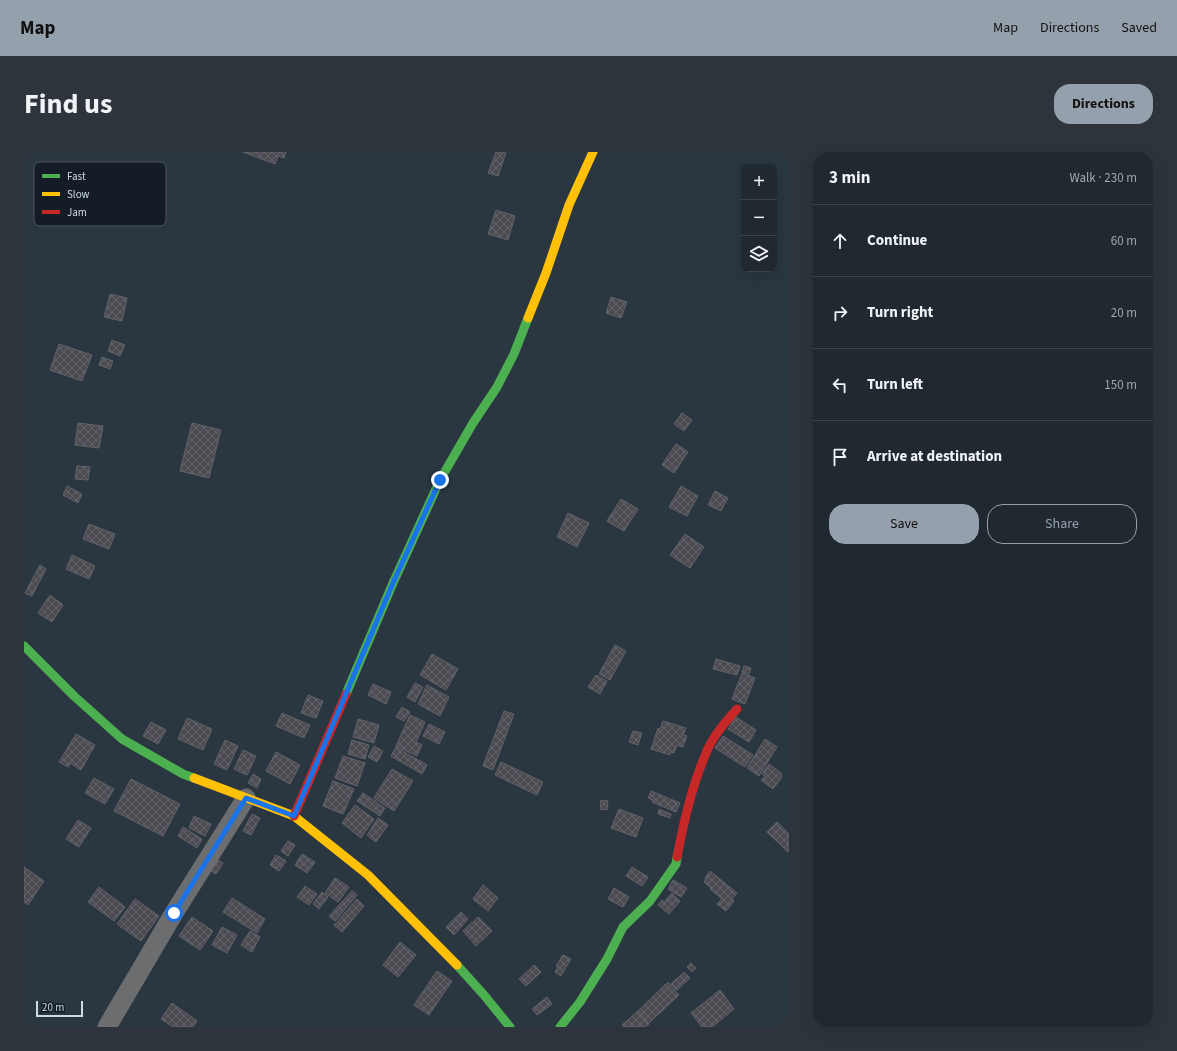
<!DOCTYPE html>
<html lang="en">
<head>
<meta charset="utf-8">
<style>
	:root { --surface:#202830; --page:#2d343c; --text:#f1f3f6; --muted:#a2a6ab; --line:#3d444c; --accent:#94a0ab }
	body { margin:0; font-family:"Source Sans 3",sans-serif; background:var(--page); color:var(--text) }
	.controls { position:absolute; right:12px; top:12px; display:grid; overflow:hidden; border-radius:8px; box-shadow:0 4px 16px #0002 }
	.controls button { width:36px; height:36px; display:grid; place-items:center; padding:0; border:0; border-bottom:1px solid var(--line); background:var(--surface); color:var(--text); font:20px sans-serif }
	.scale { position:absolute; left:12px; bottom:10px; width:47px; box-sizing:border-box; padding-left:4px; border:2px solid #cdd9e4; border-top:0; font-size:11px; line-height:14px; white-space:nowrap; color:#cdd9e4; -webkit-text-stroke:3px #141d25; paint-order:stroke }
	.stop { position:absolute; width:12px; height:12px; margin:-9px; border:3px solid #1a73e8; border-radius:50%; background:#fff }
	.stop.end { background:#1a73e8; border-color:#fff; box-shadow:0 1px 4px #0008 }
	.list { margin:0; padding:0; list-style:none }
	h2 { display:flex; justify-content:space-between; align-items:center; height:52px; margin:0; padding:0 16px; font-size:17px }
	h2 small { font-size:13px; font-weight:400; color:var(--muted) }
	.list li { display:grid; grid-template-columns:26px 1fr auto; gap:12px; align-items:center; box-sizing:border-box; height:72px; padding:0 16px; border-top:1px solid var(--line) }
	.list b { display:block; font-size:15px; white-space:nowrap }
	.list em { font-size:13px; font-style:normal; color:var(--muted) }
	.actions { display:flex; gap:8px; padding:12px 16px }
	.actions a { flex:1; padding:9px 0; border:1px solid var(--accent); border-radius:16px; text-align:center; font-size:14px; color:var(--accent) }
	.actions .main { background:var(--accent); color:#111 }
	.icon { flex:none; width:22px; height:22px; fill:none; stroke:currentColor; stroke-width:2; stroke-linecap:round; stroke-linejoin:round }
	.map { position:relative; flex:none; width:765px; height:875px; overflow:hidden; border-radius:16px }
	header { display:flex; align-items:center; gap:24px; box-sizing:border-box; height:56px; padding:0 20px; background:var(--accent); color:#111 }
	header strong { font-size:19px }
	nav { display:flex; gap:22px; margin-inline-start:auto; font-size:14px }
	.intro { display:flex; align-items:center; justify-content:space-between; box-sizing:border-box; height:96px; padding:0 24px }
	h1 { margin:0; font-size:28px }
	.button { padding:10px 18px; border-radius:16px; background:var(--accent); color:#111; font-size:14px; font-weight:700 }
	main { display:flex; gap:24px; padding:0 24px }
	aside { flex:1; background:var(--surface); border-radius:16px; box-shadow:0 4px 16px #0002 }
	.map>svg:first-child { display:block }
	.building { fill:url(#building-cross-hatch); stroke:#626269 }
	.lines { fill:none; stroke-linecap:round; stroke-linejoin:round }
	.street { stroke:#6c6d6e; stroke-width:19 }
	.fast { stroke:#4caf50; stroke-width:9 }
	.slow { stroke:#ffc107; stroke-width:9 }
	.jam { stroke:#c62828; stroke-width:9 }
	.route { stroke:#1a73e8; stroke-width:5 }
	.key { fill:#141d25; stroke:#4c555e; stroke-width:1 }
	.key-label { font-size:11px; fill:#cdd9e4 }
</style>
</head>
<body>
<header>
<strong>Map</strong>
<nav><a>Map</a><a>Directions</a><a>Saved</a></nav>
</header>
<div class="intro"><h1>Find us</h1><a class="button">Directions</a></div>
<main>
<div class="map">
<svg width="765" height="875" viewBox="0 0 765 875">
	<defs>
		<pattern id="building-cross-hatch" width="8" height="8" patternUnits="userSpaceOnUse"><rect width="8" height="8" fill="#4c4b52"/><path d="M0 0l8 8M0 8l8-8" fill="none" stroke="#65646b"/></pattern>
	</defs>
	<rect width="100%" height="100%" fill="#2a3640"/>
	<path class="building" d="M219 0H262L260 6 254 4 251 12Z
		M472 0 482 1 474 24 464 21Z
		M472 58 491 64 484 88 464 82Z
		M86 142 103 146 98 169 80 165Z
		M587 145 603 150 597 166 582 161Z
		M88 188 101 193 96 204 84 199Z
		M35 192 68 203 58 229 26 218Z
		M78 205 89 209 86 217 75 213Z
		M658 261 668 268 660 279 650 272Z
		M54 271 79 274 75 296 51 293Z
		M168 271 197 278 185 326 156 319Z
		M652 292 664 300 650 321 638 313Z
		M53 314 66 315 64 328 51 327Z
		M43 334 58 342 54 351 39 343Z
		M657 334 674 344 663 364 645 355Z
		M691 339 704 346 697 359 684 353Z
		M597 347 614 357 600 379 583 369Z
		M544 361 565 371 553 395 533 385Z
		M65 372 91 382 85 397 59 387Z
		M661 382 680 395 666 416 646 403Z
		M48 403 71 414 65 427 42 417Z
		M16 413 22 417 8 444 1 441Z
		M26 443 39 453 28 470 14 461Z
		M591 493 602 499 586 528 575 522Z
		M408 502 434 517 422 538 396 523Z
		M692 507 716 514 713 523 689 517Z
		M720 514 727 516 725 522 718 520Z
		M718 521 731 526 721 552 708 547Z
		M572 523 583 529 576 542 564 535Z
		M391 531 399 535 391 550 383 545Z
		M349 532 367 540 362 552 344 543Z
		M403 533 425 545 416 564 394 552Z
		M284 543 299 549 292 566 277 561Z
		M378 555 386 560 380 569 372 565Z
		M480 559 490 562 469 618 459 614Z
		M258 561 286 573 280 586 252 574Z
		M386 563 401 570 392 590 398 593 393 604 372 594Z
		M712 565 732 578 725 590 704 577Z
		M163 566 188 577 179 598 154 587Z
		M334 567 355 573 350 591 329 585Z
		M639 569 662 576 659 583 663 584 659 595 653 593 650 601 646 600V603L627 597 634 576 636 577Z
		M127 570 142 578 134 592 119 584Z
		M405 572 421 580 415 592 399 584Z
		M609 579 618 581 614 593 605 590Z
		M52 582 71 593 57 618 46 611 44 615 35 610Z
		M699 584 729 603 721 615 691 596Z
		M741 587 753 595 735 624 723 616Z
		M201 588 214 594 203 618 190 612Z
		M328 588 345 593 341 607 324 602Z
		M350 594 359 599 353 610 344 605Z
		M372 595 403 613 398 622 367 604Z
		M219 598 232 604 223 623 210 617Z
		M252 600 276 613 266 632 242 619Z
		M319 604 341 611 333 634 311 626Z
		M477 610 519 630 513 643 471 623Z
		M745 612 758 622 757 624 758 625 749 637 737 628 741 624 738 622Z
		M368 617 389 629 370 659 350 646Z
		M229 622 237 627 233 636 224 631Z
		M70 626 90 637 81 652 61 641Z
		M107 627 156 652 139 684 90 659Z
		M309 629 330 637 319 662 299 654Z
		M627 639 656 651 652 660 628 650 629 648 624 646Z
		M339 641 361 656 356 664 333 649Z
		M577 648 584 649 583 658 576 657Z
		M331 653 350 667 337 686 318 671Z
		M595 657 619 666 612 685 587 676Z
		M635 657 647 662 646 666 634 662Z
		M228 662 236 666 227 683 219 679Z
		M170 664 187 672 181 684 165 676Z
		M354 666 364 673 352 690 343 683Z
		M54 668 67 676 55 695 42 687Z
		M753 670 765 682V699L764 700 743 680Z
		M159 675 178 687 173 696 154 684Z
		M264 689 271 693 264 704 257 699Z
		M278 702 291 710 283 721 271 713Z
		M252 703 262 709 255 719 246 713Z
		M190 706 199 711 192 722 183 717Z
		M0 715 20 729 4 753 0 750Z
		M608 715 624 725 618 734 602 724Z
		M686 719 713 741 708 747 710 749 702 759 693 752 698 747 686 737 687 736 680 730 682 727 681 726Z
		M311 726 325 735 314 750 301 741Z
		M649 728 663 736 657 745 644 737Z
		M459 733 474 746 464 759 449 747Z
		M281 734 293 742 285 753 273 745Z
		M75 735 101 755 90 769 64 750Z
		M590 736 605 745 599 755 584 747Z
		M328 739 333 743 311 769 305 764Z
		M298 740 304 745 295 757 289 752Z
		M648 741 656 749 645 762 634 753 638 748 640 750Z
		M208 746 241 767 233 781 199 760Z
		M111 747 135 764 117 789 93 772Z
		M333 747 340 754 318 780 310 773Z
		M437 760 444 767 430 783 422 775Z
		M168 765 189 779 176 798 155 784Z
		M454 765 468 779 452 794 439 779Z
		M198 775 213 783 203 801 188 793Z
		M226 779 236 785 228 800 217 793Z
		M376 790 392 803 374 825 359 813Z
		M539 803 547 807 537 824 531 820 534 815 532 814Z
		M667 811 672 816 668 820 663 815Z
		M510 813 517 820 502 834 495 827Z
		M413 819 428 829 405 863 390 853Z
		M660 820 666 826 653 838 647 832Z
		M644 830 655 843 625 871 614 859Z
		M696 838 710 857 688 875H678L667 861Z
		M523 845 528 852 513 863 508 857Z
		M148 851 173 869 169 875H149L137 867Z
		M614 859 625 872 621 875H600L598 873Z"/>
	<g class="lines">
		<path class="street" d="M83 875 150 761 222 646"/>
		<path class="fast" d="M0 494 50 544 98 587 159 622 170 626
			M322 542 369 431 416 328 449 271 473 235 490 202 504 166
			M433 813 460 843 486 875
			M536 875 556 850 583 807 599 775 626 749 652 712 653 705"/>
		<path class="slow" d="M504 166 522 121 545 53 569 0
			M170 626 270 664 344 723 433 813"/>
		<path class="jam" d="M270 664 322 542
			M653 705C660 669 668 633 683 599 689 584 702 569 713 557"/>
	</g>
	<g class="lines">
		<path class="route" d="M150 761 222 646 270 664 369 431 416 328"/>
	</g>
	<rect x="10" y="10" width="132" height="64" rx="6" class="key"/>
	<rect x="18" y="22" width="18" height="4" fill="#4caf50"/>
	<rect x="18" y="40" width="18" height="4" fill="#ffc107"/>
	<rect x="18" y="58" width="18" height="4" fill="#c62828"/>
	<g class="key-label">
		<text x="43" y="28">Fast</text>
		<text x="43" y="46">Slow</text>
		<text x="43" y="64">Jam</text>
	</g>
</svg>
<div class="controls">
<button>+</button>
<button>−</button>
<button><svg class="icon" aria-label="layers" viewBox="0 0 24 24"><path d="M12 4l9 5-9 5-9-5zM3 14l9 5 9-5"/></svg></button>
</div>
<div class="scale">20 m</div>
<div class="stop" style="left:150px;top:761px"></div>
<div class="stop end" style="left:416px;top:328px"></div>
</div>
<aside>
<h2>3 min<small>Walk · 230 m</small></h2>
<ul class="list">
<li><svg class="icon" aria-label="ahead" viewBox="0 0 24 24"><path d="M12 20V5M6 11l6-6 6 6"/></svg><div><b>Continue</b></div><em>60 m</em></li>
<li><svg class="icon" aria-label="right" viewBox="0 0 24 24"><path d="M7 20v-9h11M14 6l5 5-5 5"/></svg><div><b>Turn right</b></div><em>20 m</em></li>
<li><svg class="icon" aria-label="left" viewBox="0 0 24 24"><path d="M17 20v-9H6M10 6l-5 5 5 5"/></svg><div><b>Turn left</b></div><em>150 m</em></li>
<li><svg class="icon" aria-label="arrive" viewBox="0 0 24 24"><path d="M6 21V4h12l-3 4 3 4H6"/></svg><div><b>Arrive at destination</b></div></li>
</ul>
<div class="actions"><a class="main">Save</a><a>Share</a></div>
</aside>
</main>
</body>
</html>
